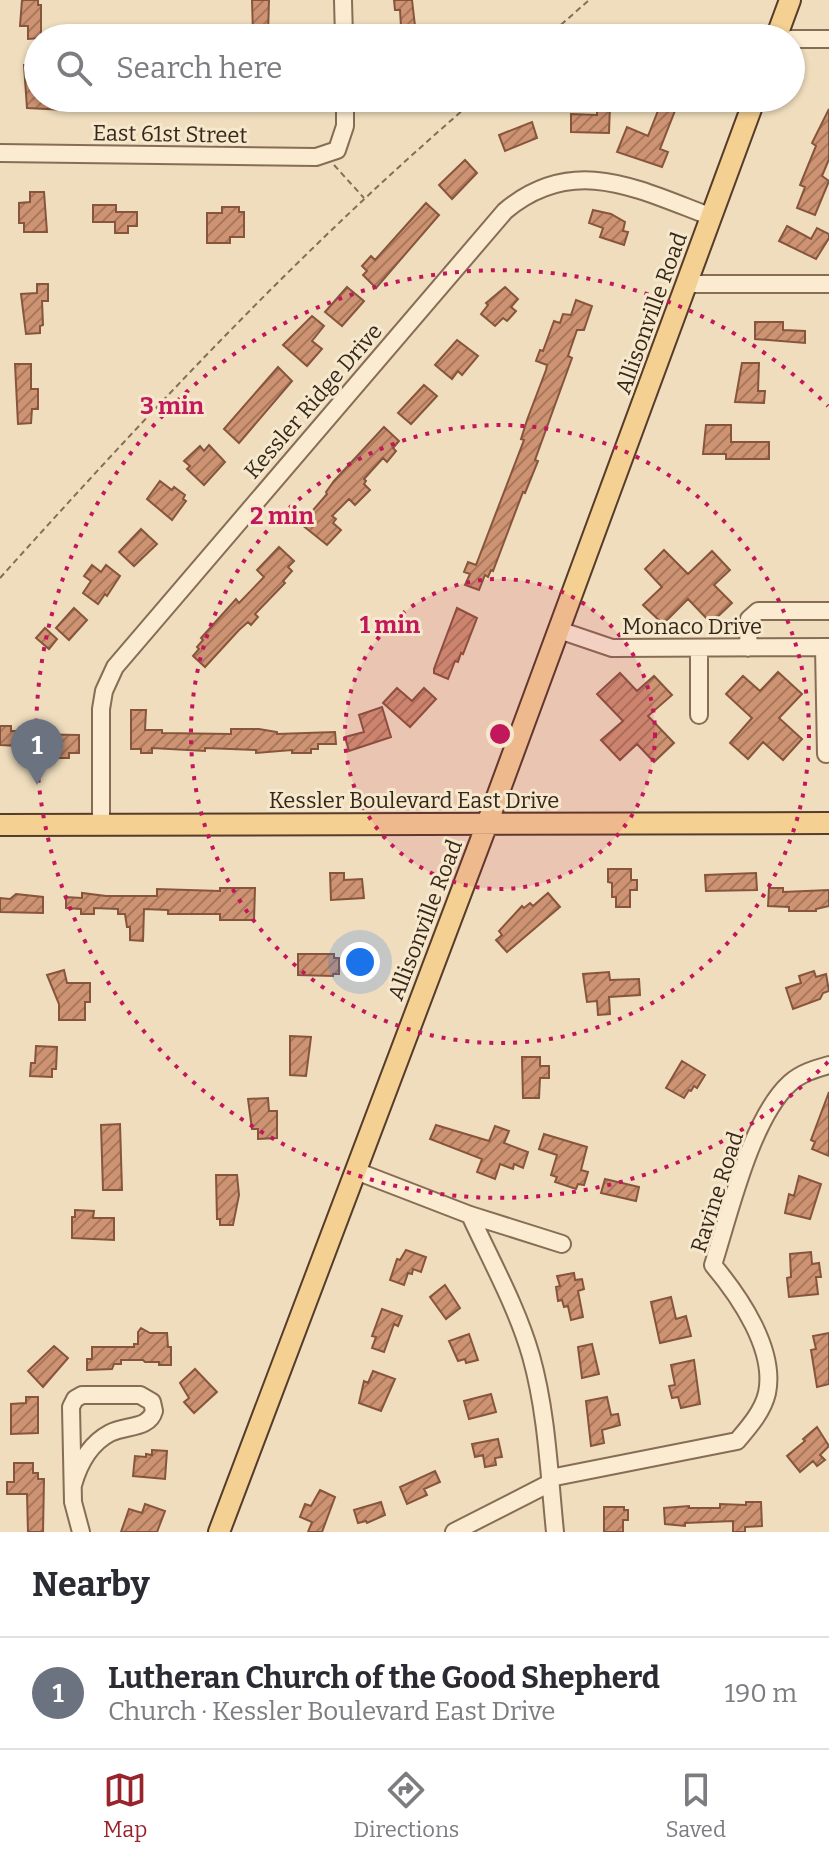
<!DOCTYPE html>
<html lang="en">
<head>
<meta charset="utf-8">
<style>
	:root { --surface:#fff; --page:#f2f2f3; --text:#2b2b33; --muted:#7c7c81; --line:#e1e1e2; --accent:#98242c }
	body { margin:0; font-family:Bitter,serif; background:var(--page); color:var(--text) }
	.you { position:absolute; left:360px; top:962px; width:28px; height:28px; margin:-20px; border:6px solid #fff; border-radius:50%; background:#1a73e8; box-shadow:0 0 0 12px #1a73e833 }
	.badge { display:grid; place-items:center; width:52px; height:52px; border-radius:50%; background:var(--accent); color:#fff; font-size:26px; font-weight:700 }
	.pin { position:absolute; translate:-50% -66px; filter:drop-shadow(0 2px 4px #0008) }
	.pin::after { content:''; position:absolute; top:42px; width:28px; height:24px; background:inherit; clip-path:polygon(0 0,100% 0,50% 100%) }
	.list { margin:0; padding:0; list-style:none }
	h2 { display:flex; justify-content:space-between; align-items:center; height:104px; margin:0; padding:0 32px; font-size:34px }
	h2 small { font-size:26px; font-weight:400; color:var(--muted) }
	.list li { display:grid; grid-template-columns:52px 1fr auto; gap:24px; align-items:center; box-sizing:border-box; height:112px; padding:0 32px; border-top:2px solid var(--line) }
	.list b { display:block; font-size:30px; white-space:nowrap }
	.list p { margin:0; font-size:26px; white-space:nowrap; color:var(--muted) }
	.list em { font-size:26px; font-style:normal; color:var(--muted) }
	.icon { flex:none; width:44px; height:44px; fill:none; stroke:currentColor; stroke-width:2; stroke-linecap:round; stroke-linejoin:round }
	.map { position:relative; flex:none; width:829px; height:1532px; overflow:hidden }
	.search { position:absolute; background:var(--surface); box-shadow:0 2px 6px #0004; left:24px; right:24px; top:24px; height:88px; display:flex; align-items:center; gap:20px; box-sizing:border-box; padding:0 28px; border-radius:44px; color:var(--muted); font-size:30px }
	.sheet { height:216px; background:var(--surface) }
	nav { display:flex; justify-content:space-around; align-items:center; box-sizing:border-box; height:112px; border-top:2px solid var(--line); background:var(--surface); font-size:22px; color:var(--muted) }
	nav a { display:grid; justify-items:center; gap:4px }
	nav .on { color:var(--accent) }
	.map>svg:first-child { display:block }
	.building { fill:url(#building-hatch); stroke:#87553b; stroke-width:2 }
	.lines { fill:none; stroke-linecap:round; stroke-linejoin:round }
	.minor-casing { stroke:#876d56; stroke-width:20 }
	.major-casing { stroke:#553c2b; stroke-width:24 }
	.path { stroke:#876d56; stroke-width:2; stroke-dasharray:6 4; stroke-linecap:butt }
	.minor { stroke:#faebd1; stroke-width:16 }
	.major { stroke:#f4d093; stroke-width:20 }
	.ring { fill:none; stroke:#c2185b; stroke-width:4; stroke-dasharray:4 8 }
	.labels { text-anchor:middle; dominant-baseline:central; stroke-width:6; stroke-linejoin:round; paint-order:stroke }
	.street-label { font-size:22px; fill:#36271b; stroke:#f6e8cd }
	.centre { fill:#c2185b; stroke:#f6e8cd; stroke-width:4 }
	.ring-label { font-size:24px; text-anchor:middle; font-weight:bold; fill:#c2185b; stroke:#f6e8cd; stroke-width:6; stroke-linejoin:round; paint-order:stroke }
</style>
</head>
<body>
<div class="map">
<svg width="829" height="1532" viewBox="0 0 829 1532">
	<defs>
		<pattern id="building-hatch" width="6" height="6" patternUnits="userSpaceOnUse" patternTransform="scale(2)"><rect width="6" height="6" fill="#ce9372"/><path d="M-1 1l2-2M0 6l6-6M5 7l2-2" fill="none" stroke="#a8785d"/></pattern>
	</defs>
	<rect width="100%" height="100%" fill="#efddbd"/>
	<path class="building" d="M22 0H38V5H41V38L28 39V26H20Z
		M252 0H269L268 34H253Z
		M394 0H412L415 26H401L400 10H395Z
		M24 65H38V98H66V110L27 108Z
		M663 98H674L671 106 676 108 660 149 668 152 662 167 617 152 627 127 648 136Z
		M597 104 610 105 609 133 571 132V114L597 115Z
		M829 109V159L822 176 829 181 815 215 797 208 805 187 800 185 816 146 812 143Z
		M532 122 537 138 505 151 499 135Z
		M465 160 477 173 452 199 439 185Z
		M30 192H44L47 232H24V223H19V203L30 202Z
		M426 203 439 215 376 288 363 275 367 271 362 266 371 256 375 260Z
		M93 205H116V212H137V226H128V233H115V222H93Z
		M222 207H239V212H244V237H230V243H207V213H222Z
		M593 210 611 214 625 222 623 231 628 232 624 245 600 237 603 228 589 223Z
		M787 226 811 239 817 228 829 234V238L816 259 779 241Z
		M37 284H48V301H42L43 325 40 326V333L26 334 21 294 37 293Z
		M347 287 364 301 342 326 325 312Z
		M505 287 518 299 511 307 516 311 507 321 503 318 495 326 481 314 488 305 486 303Z
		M576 300 592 306 584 330H577L568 356 572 358 535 460 538 461 525 493 523 492 493 571 491 570 488 577 485 575 479 590 465 585 470 574 464 572 468 562 476 565 524 440 521 439 527 420 546 370 547 365 536 361 540 350 543 351 554 321 560 323 563 314 571 315Z
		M312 316 324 326 312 341 322 349 307 366 283 345Z
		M755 322H783V330L805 331V343L755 339Z
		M457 340 478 356 462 375 458 371 452 379 435 365Z
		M742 363H759L758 391H765L764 403 735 402Z
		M15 364H31V389H38V409H32L31 423 18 424Z
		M278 367 292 381 239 443 224 429Z
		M424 385 437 396 411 424 398 413Z
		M706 425H731V442H769V459H726V454H703Z
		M384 427 399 441 393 448 396 451 387 462 383 458 364 479 366 481 364 484 370 490 355 505 349 499 332 516 336 519 333 523 341 530 327 545 301 524 327 494 326 492 334 481Z
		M209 445 225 462 204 485 187 469 190 466 184 461 200 446 204 451Z
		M160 481 172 490 174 487 185 495 183 499 186 501 172 520 147 499Z
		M141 529 157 544 134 566 119 552Z
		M279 547 294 561 288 567 292 571 283 581 285 583 255 614 258 617 251 625 248 622 239 630 205 667 193 656 199 649 197 647 203 640 201 638 236 599 239 603 264 577 257 570Z
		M664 550 688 574 712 551 730 570 714 585 732 603 711 623 688 599 663 624 643 605 662 587 645 569Z
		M92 565 101 572 106 565 120 576 107 596 105 594 98 604 83 593 91 581 84 576Z
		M74 608 87 620 69 640 56 628Z
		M457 608 477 618 463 654 461 653 458 662 455 661 448 679 434 673V669Z
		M45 628 57 639 49 649 36 638Z
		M778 672 802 694 779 718 802 739 783 760 763 742 748 759 730 743 752 718 726 694 743 676 760 691Z
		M620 673 637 691 654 676 672 695 648 716 674 743 654 762 637 744 620 760 601 740 623 721 597 694Z
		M397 688 412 701 424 688 436 699 410 727 383 703Z
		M382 707 391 737 349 751 345 737 364 732 359 715Z
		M131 710H146L145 730H162V733L231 734V729H259L277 732V734L335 732 336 744H318V749H311V753H292V750L256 753V750L205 748V751L152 748V753H141V749H131Z
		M0 726H11V731H21V734L79 735V753H69V758H54V754L38 753V747L0 745Z
		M608 869H631V880H637V890H630V907H616V897H612V883L608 882Z
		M330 873H344V880L362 879 364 898 331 900Z
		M756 873 757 890 706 891 705 875Z
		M220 888H255L254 920H220V914H168V910L144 909 143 941 130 940V927H127L125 914H118V909L94 908V914H81V909L66 908V897L82 898V893L106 896H157V889L220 891Z
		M769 888H783V892L829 890V906L816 909V911H789V907L768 906Z
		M548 893 560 907 507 952 496 940 502 935 499 931 522 906 524 908 530 903 533 906Z
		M16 894 43 897V913L0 912V898L10 899Z
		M298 954H334V958H339V974H333V976L298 975Z
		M64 970 67 983H90V1002H85V1020H59V1004L47 975Z
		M814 971 816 977 826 974 829 991 823 993 820 999 793 1009 786 988 801 983 799 976Z
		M609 972 610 980 639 979 640 995 609 997 610 1014 598 1015 597 1001 587 1002 583 974Z
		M290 1036 311 1037 306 1076 290 1075Z
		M36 1046 57 1047 56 1069H52V1077L30 1076 31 1063H35Z
		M522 1057H540V1066H549V1078H540L539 1098H523Z
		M682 1061 705 1075 697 1088 694 1086 691 1091 689 1090 684 1098 666 1088Z
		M829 1092V1156L812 1149 815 1142 811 1140Z
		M268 1098 269 1111H277V1138L258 1139V1129H252L248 1099Z
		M120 1124 122 1190H103L101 1125Z
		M436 1125 489 1141 495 1126 509 1131 504 1143 528 1152 523 1168 514 1164 513 1169 500 1164 495 1179 477 1172 482 1159 430 1139Z
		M544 1134 587 1147 581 1170 588 1172 584 1185 578 1184 576 1189 555 1182 557 1177 551 1175 557 1155 539 1149Z
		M216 1175H237L239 1195 233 1225H220V1219H217Z
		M799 1176 821 1184 810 1219 785 1213 789 1194 794 1196Z
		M605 1179 639 1187 636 1201 601 1193Z
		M75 1210 94 1211 93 1218H114V1240L72 1238V1217H75Z
		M406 1250 426 1257 421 1272 413 1269 412 1274 408 1273 404 1285 390 1280 397 1259 400 1260Z
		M811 1252 812 1264 819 1263 821 1277H816L818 1294 789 1297 787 1278 791 1277 790 1254Z
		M574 1273 575 1280 582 1279 584 1289 578 1291 583 1317 571 1320 568 1306 564 1307 562 1300 558 1301 556 1287 560 1286 557 1276Z
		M445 1285 460 1308 446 1319 430 1297Z
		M671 1297 676 1319 686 1316 691 1336 660 1343 651 1302Z
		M382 1309 402 1316 398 1326 394 1324 384 1352 372 1348 376 1337 372 1336Z
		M141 1328 150 1333H167L168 1347H171V1365H159V1362H145L143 1360H121V1364H114L112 1369 87 1370V1359H92V1347H134V1344H138V1332Z
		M829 1333V1384L817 1387 811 1350 816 1349 813 1336Z
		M469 1334 478 1360 466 1363 465 1359 458 1361 449 1341Z
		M592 1344 599 1374 582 1378 578 1347Z
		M54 1346 68 1358 43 1387 28 1371Z
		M694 1360 700 1404 681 1408 678 1397 672 1398 669 1386 675 1385 671 1365Z
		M195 1369 217 1392 194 1413 184 1402 189 1398 180 1383Z
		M373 1371 395 1379 381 1411 359 1403 364 1381 368 1383Z
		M491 1394 496 1412 469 1419 464 1401Z
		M26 1397H38V1433L11 1434V1404L26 1403Z
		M607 1397 611 1415 618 1414 620 1425 602 1430 604 1443 591 1446 586 1401Z
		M817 1427 829 1446 820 1455 825 1460 817 1466 813 1461 800 1472 787 1456 805 1441 803 1439Z
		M498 1439 502 1457 495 1458 496 1465 485 1467 483 1455 475 1457 472 1444Z
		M152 1450 167 1451 165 1479 133 1476 135 1456 146 1457V1454L152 1455Z
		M14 1463H33V1473H38V1479H44L43 1532H28L27 1494H7V1482H14Z
		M435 1471 440 1482 424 1489 427 1495 407 1504 400 1487Z
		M320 1490 335 1497 322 1532H308L312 1522 300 1517 305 1504 311 1506Z
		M381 1502 385 1515 367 1523 366 1521 358 1523 354 1510Z
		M746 1502H761L762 1526 745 1527V1532H733V1521L685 1523V1526L665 1524 664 1508 689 1506V1508H720V1504L746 1505Z
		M145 1504 165 1511 157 1532H121L129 1509 142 1513Z
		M604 1507H624V1510H628V1520H623V1532H604Z"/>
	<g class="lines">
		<defs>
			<path id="minor" d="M343 0 344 38
				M791 39H829
				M0 153 316 157 337 150 345 126V98
				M688 284H829
				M559 630 612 648 829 647
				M824 647 826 754
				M699 648V715
				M748 648 749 619 758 611H829
				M101 825V709L104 691 115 667 505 211C574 153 639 190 712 217
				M356 1171 470 1215 562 1244
				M470 1215C491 1261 517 1307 531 1356 547 1413 549 1473 555 1532
				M550 1478 737 1441C749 1427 763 1411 767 1393 776 1350 740 1297 713 1265 729 1215 751 1118 790 1083 801 1073 815 1069 829 1065
				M73 1485C79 1464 89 1444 110 1433 126 1425 149 1429 154 1411L152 1402 140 1395H82L75 1399 71 1407 73 1502 81 1532
				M454 1532 550 1483"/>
			<path id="major" d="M776 38 790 0
				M0 825 829 823
				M219 1532 487 824 755 98"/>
		</defs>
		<use href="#minor" class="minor-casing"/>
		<use href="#major" class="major-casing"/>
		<path class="path" d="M546 38 589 0
			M334 165 364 198
			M0 578C151 410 305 245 477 98"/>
		<use href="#minor" class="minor"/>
		<use href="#major" class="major"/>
	</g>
	<circle cx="500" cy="734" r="155" fill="#c2185b" fill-opacity=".12"/>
	<g class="ring">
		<circle cx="500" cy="734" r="155"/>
		<circle cx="500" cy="734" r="309"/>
		<path d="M828 1062A464 464 0 1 1 828 406"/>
	</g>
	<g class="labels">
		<g class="street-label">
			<text transform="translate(170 134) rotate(1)">East 61st Street</text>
			<text transform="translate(651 313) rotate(-70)">Allisonville Road</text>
			<text transform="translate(313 401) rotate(-49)">Kessler Ridge Drive</text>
			<text x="692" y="626">Monaco Drive</text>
			<text x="414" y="800">Kessler Boulevard East Drive</text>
			<text transform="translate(425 920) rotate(-69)">Allisonville Road</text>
			<text transform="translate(717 1192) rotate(-72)">Ravine Road</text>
		</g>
	</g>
	<circle cx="500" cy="734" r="12" class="centre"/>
	<g class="ring-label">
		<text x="172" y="414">3 min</text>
		<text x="282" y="524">2 min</text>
		<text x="390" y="633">1 min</text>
	</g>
</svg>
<div class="you"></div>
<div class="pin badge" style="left:37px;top:785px;background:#6b7280">1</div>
<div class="search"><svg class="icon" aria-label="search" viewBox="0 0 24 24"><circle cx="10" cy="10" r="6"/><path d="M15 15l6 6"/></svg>Search here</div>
</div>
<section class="sheet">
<h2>Nearby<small></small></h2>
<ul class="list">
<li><span class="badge" style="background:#6b7280">1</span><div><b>Lutheran Church of the Good Shepherd</b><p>Church · Kessler Boulevard East Drive</p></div><em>190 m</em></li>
</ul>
</section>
<nav>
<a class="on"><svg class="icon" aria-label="map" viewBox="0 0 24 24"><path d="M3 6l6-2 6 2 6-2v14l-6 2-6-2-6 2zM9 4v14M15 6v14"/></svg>Map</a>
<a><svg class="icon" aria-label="directions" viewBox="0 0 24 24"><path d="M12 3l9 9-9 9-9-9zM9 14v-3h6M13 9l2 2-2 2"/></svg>Directions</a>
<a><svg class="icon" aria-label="saved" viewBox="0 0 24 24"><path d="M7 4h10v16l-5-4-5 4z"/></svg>Saved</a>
</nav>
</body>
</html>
